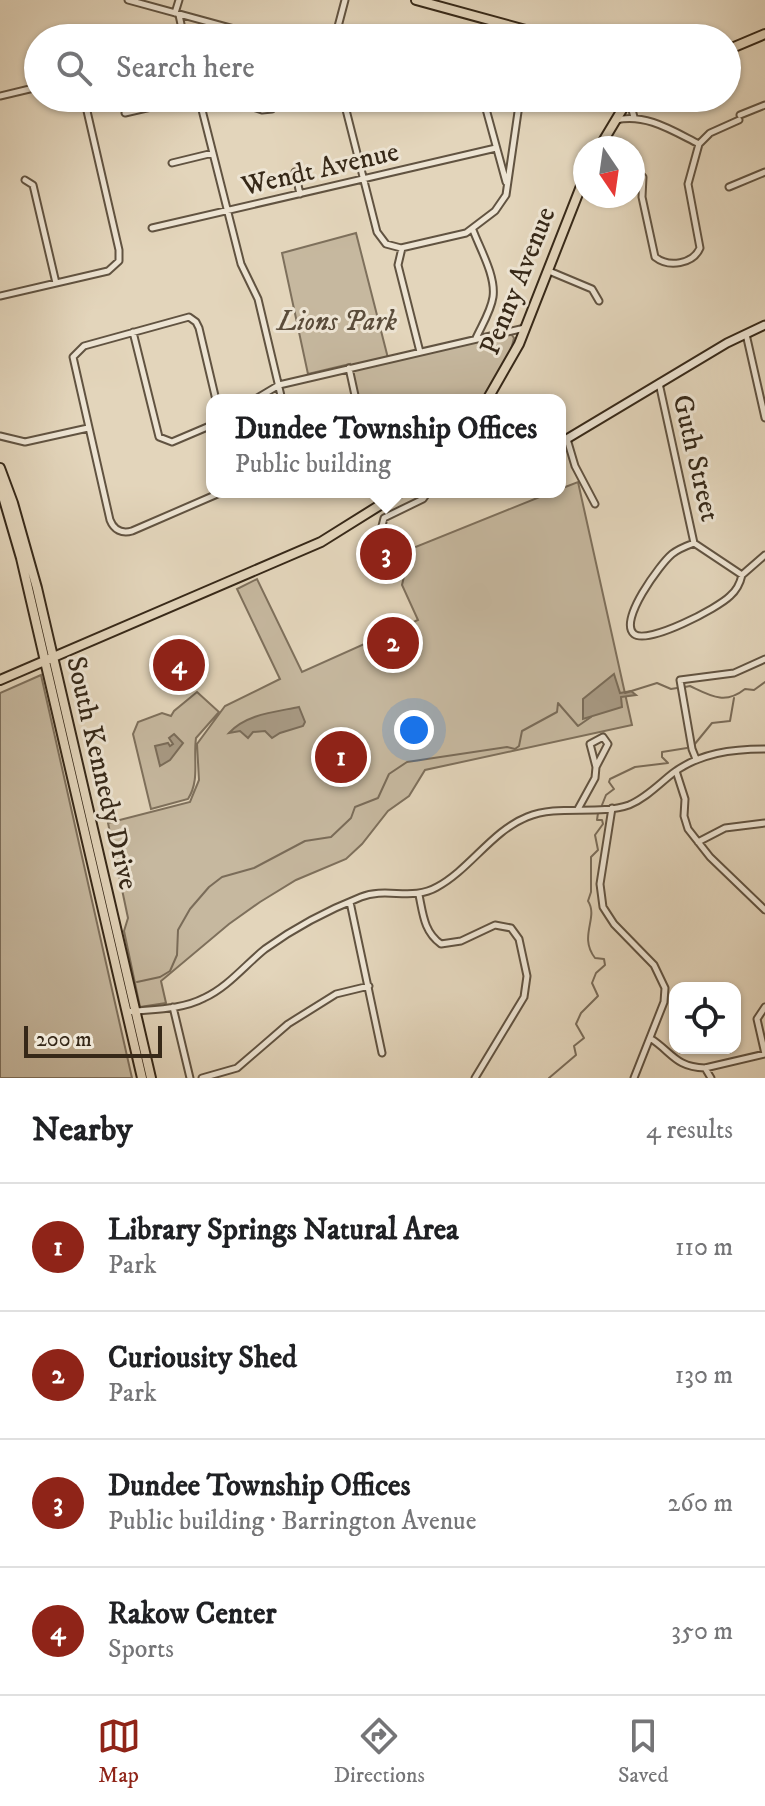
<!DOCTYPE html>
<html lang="en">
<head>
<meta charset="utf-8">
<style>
	:root { --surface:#fff; --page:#f2f2f2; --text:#202124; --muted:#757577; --line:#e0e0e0; --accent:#8f2418 }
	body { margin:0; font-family:"IM FELL DW Pica",serif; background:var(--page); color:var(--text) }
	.controls { position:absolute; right:24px; bottom:24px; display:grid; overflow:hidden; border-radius:16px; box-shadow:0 2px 6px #0004 }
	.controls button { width:72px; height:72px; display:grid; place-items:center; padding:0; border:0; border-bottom:2px solid var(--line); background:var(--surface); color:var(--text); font:40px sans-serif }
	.compass { position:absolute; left:573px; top:136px; width:72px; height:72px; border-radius:50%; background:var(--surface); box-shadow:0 2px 6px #0004; rotate:167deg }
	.scale { position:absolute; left:24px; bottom:20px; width:138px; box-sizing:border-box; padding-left:8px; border:4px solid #362818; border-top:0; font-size:22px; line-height:28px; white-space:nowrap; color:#362818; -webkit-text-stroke:6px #ede4d3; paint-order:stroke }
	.you { position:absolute; left:414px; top:730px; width:28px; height:28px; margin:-20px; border:6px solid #fff; border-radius:50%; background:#1a73e8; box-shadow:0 0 0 12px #1a73e833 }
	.badge { display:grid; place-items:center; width:52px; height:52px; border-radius:50%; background:var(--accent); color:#fff; font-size:26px; font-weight:700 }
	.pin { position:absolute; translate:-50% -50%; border:4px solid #fff; box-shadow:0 2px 8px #0006 }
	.popup { position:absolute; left:206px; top:394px; width:360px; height:104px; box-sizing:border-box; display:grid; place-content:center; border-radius:16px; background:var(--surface); filter:drop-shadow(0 2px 6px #0005); font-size:26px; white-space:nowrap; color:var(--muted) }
	.popup b { font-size:30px; color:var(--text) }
	.popup::after { content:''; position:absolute; left:50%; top:100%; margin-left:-16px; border:16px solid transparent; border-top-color:var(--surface) }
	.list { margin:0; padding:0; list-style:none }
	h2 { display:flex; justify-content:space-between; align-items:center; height:104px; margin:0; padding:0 32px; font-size:34px }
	h2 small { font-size:26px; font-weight:400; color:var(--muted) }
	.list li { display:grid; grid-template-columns:52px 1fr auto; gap:24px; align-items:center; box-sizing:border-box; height:128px; padding:0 32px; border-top:2px solid var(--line) }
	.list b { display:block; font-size:30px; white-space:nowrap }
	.list p { margin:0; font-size:26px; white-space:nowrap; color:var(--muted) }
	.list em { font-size:26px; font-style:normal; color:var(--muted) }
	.icon { flex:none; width:44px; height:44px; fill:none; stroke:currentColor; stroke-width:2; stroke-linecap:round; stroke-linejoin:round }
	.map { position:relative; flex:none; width:765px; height:1078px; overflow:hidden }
	.search { position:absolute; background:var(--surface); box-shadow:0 2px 6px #0004; left:24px; right:24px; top:24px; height:88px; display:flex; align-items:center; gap:20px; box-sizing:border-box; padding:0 28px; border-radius:44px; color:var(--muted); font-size:30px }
	.sheet { height:616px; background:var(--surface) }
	nav { display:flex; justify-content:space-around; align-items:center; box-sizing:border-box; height:112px; border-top:2px solid var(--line); background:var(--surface); font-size:22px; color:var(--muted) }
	nav a { display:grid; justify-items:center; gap:4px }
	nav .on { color:var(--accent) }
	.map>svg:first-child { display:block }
	.green { fill:#c6b89f; stroke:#7e705c; stroke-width:2 }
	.water { fill:#a89a84; stroke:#7a6c59; stroke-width:2 }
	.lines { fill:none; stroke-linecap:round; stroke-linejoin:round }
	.stream { stroke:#7a6c59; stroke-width:2 }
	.street-casing { stroke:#615341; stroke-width:9 }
	.secondary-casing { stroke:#362818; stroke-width:11 }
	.primary-casing { stroke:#362818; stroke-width:12 }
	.street { stroke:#ede4d3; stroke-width:5 }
	.secondary { stroke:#ede4d3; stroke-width:7 }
	.primary { stroke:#e3d5bb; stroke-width:8 }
	.labels { text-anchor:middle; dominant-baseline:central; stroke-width:6; stroke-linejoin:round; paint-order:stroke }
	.street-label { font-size:28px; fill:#362818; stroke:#ede4d3 }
	.park-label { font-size:28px; font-style:italic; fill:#5a4c3a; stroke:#ede4d3 }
</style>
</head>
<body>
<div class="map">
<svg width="765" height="1078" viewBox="0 0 765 1078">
	<rect width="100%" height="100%" fill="#e3d5bb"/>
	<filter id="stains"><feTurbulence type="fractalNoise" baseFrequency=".0025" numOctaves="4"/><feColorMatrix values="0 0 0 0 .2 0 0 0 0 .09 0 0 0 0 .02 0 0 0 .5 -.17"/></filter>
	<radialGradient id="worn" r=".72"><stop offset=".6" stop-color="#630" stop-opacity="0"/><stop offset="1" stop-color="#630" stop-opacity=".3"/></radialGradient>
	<path class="green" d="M356 233 389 362 511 334 514 338 510 354 482 400H359L350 364 308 374 282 253Z
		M578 482 632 725 425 770 409 796 388 811 362 844 346 859 296 880 260 902 229 924 161 981 166 1003 140 1007 124 931 128 918 108 823 190 802 199 780 197 744 225 706 280 679 237 589 257 579 302 672 418 620 402 585 405 572 398 554 552 492H560V489Z
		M41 675 132 1078H0V693Z
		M197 692 219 712 196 738C193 760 200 780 188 799L151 809 133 734 138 722 162 713 171 716 174 711Z"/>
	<path class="water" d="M614 674 620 693 631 691 636 695 621 697 622 707 583 719V699Z
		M299 707 305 722 303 726 280 733 272 738 265 731 253 732 248 738 240 731 229 733C246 714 275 712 299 707Z
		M174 734 183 743 170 760 160 766 155 746 168 743 170 746 173 744 169 738Z"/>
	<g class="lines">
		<path class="stream" d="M685 687 690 686C711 696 725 705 745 689L754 690 765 682
			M625 693 657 683 671 689 677 688
			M694 745 712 723 730 721 734 698
			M602 805 606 795 614 789 609 782 610 779 635 767 668 763 662 757V752L687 748
			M137 982 160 977 170 971 177 955 178 930 190 909 209 887 222 877 254 868 305 841 331 837 351 818 355 807 378 798 389 774 407 762 507 747 515 749 519 746 522 731 557 712 558 703 578 726 591 717
			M549 1078 576 1055 574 1046 584 1038 576 1024 581 1013 598 996 592 983 596 973 605 965 604 959 595 958C578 936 599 918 588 901L591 892V857L598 850 595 835 603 824 602 820H597L598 813"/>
		<defs>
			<path id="street" d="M128 0 267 38
				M175 13 179 0
				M179 15 184 38
				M335 38 345 0
				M0 96 38 87
				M199 98 241 264 258 299 282 400
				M228 98 262 110 272 109
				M343 98 377 232 386 244 401 248 466 233 495 211 506 195 520 98
				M483 98 506 182
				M629 99 634 117
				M125 113 190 98
				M740 115 765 105
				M616 120C646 113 673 131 699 144
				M172 163 213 153
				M633 168 643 177 642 197 655 257C669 268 693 264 700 248L688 184 699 144 710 133 739 120
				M295 172 300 194
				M25 180 33 185 56 283
				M729 187 765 172
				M152 228 496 148
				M473 230C480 249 496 276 493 297 491 311 482 325 476 338
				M402 248 398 265 420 352
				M549 271 592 289 599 301
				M0 296 108 271 119 261V250L84 98
				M133 332 159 437 172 442 212 425
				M746 334 765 418
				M349 368 356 400
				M659 383 694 543
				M216 400 199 328 196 322 189 317 84 346 73 357 110 520C114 530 122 534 132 531L222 492
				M254 400 279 385 525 328
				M0 436 25 442 88 428
				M567 439 575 466 595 504
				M378 492 381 505
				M382 526 384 518 423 499 428 492
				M694 543C686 546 678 549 672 554 660 564 618 621 634 634 648 645 718 608 730 596 737 590 740 584 742 575
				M694 543 742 575 765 555
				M696 759 692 749 680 680 734 673 765 659
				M676 771 685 799 684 816 688 829 710 857 765 910
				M612 808 600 884 603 907 614 924 654 965 665 988 664 1002 634 1078
				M578 809 595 778 596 767 590 744 603 737 608 744 596 767
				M698 842 725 828 765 823
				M419 895C423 914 424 932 441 944L461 941 495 925 511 928 519 939 527 976 524 997 475 1078
				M350 902 382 1053
				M173 1007 190 1078
				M127 1012C152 1009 181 1010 204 998 228 987 245 965 265 949 294 928 328 910 361 897 386 887 413 901 437 887 470 869 492 831 527 817 559 804 597 816 629 805 646 798 659 784 673 773 700 753 732 749 765 749
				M650 1038C672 1052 675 1067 705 1068L765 1054
				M765 1054 757 1019 765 1007
				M705 1068 711 1078
				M202 1078 237 1068 288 1024 336 994 369 986"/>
			<path id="secondary" d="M560 443 727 343 765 325"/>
			<path id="primary" d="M416 0 555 38
				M727 50 765 34
				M599 148 629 98
				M487 400 519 344 585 176
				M0 468 13 503 37 588 151 1078
				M3 481 0 486 21 558 142 1078
				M0 680 321 542 401 492"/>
		</defs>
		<use href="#street" class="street-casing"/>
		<use href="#secondary" class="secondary-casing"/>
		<use href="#primary" class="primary-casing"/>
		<use href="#street" class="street"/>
		<use href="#secondary" class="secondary"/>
		<use href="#primary" class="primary"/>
	</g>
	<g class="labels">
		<g class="street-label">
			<text transform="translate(320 169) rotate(-13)">Wendt Avenue</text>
			<text transform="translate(518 281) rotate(-68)">Penny Avenue</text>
			<text transform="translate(696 458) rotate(77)">Guth Street</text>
			<text transform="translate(102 773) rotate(77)">South Kennedy Drive</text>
		</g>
		<g class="park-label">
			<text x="337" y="321">Lions Park</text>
		</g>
	</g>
	<rect width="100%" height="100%" filter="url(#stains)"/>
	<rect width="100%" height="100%" fill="url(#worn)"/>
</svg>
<div class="controls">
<button><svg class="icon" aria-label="locate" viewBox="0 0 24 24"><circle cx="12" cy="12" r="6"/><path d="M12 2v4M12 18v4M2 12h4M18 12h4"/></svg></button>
</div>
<svg class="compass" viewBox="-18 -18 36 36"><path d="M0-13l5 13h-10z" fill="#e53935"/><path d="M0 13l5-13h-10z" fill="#757577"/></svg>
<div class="scale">200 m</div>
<div class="you"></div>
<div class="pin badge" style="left:341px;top:757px">1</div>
<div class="pin badge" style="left:393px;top:643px">2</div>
<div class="pin badge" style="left:386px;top:554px">3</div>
<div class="popup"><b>Dundee Township Offices</b>Public building</div>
<div class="pin badge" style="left:179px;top:665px">4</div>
<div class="search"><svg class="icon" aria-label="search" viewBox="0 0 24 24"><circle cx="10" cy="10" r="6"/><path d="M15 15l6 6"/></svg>Search here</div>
</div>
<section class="sheet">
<h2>Nearby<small>4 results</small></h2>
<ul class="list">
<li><span class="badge">1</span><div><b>Library Springs Natural Area</b><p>Park</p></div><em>110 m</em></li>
<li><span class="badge">2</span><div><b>Curiousity Shed</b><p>Park</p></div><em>130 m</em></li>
<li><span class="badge">3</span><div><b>Dundee Township Offices</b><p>Public building · Barrington Avenue</p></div><em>260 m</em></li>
<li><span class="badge">4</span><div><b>Rakow Center</b><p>Sports</p></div><em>350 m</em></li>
</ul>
</section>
<nav>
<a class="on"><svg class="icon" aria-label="map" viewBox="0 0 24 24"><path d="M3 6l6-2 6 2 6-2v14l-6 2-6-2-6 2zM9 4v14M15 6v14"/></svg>Map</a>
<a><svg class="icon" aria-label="directions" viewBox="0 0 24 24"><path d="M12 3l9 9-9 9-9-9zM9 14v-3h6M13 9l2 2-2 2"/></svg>Directions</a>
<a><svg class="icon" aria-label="saved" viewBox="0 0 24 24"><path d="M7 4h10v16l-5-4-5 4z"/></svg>Saved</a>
</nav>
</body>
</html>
